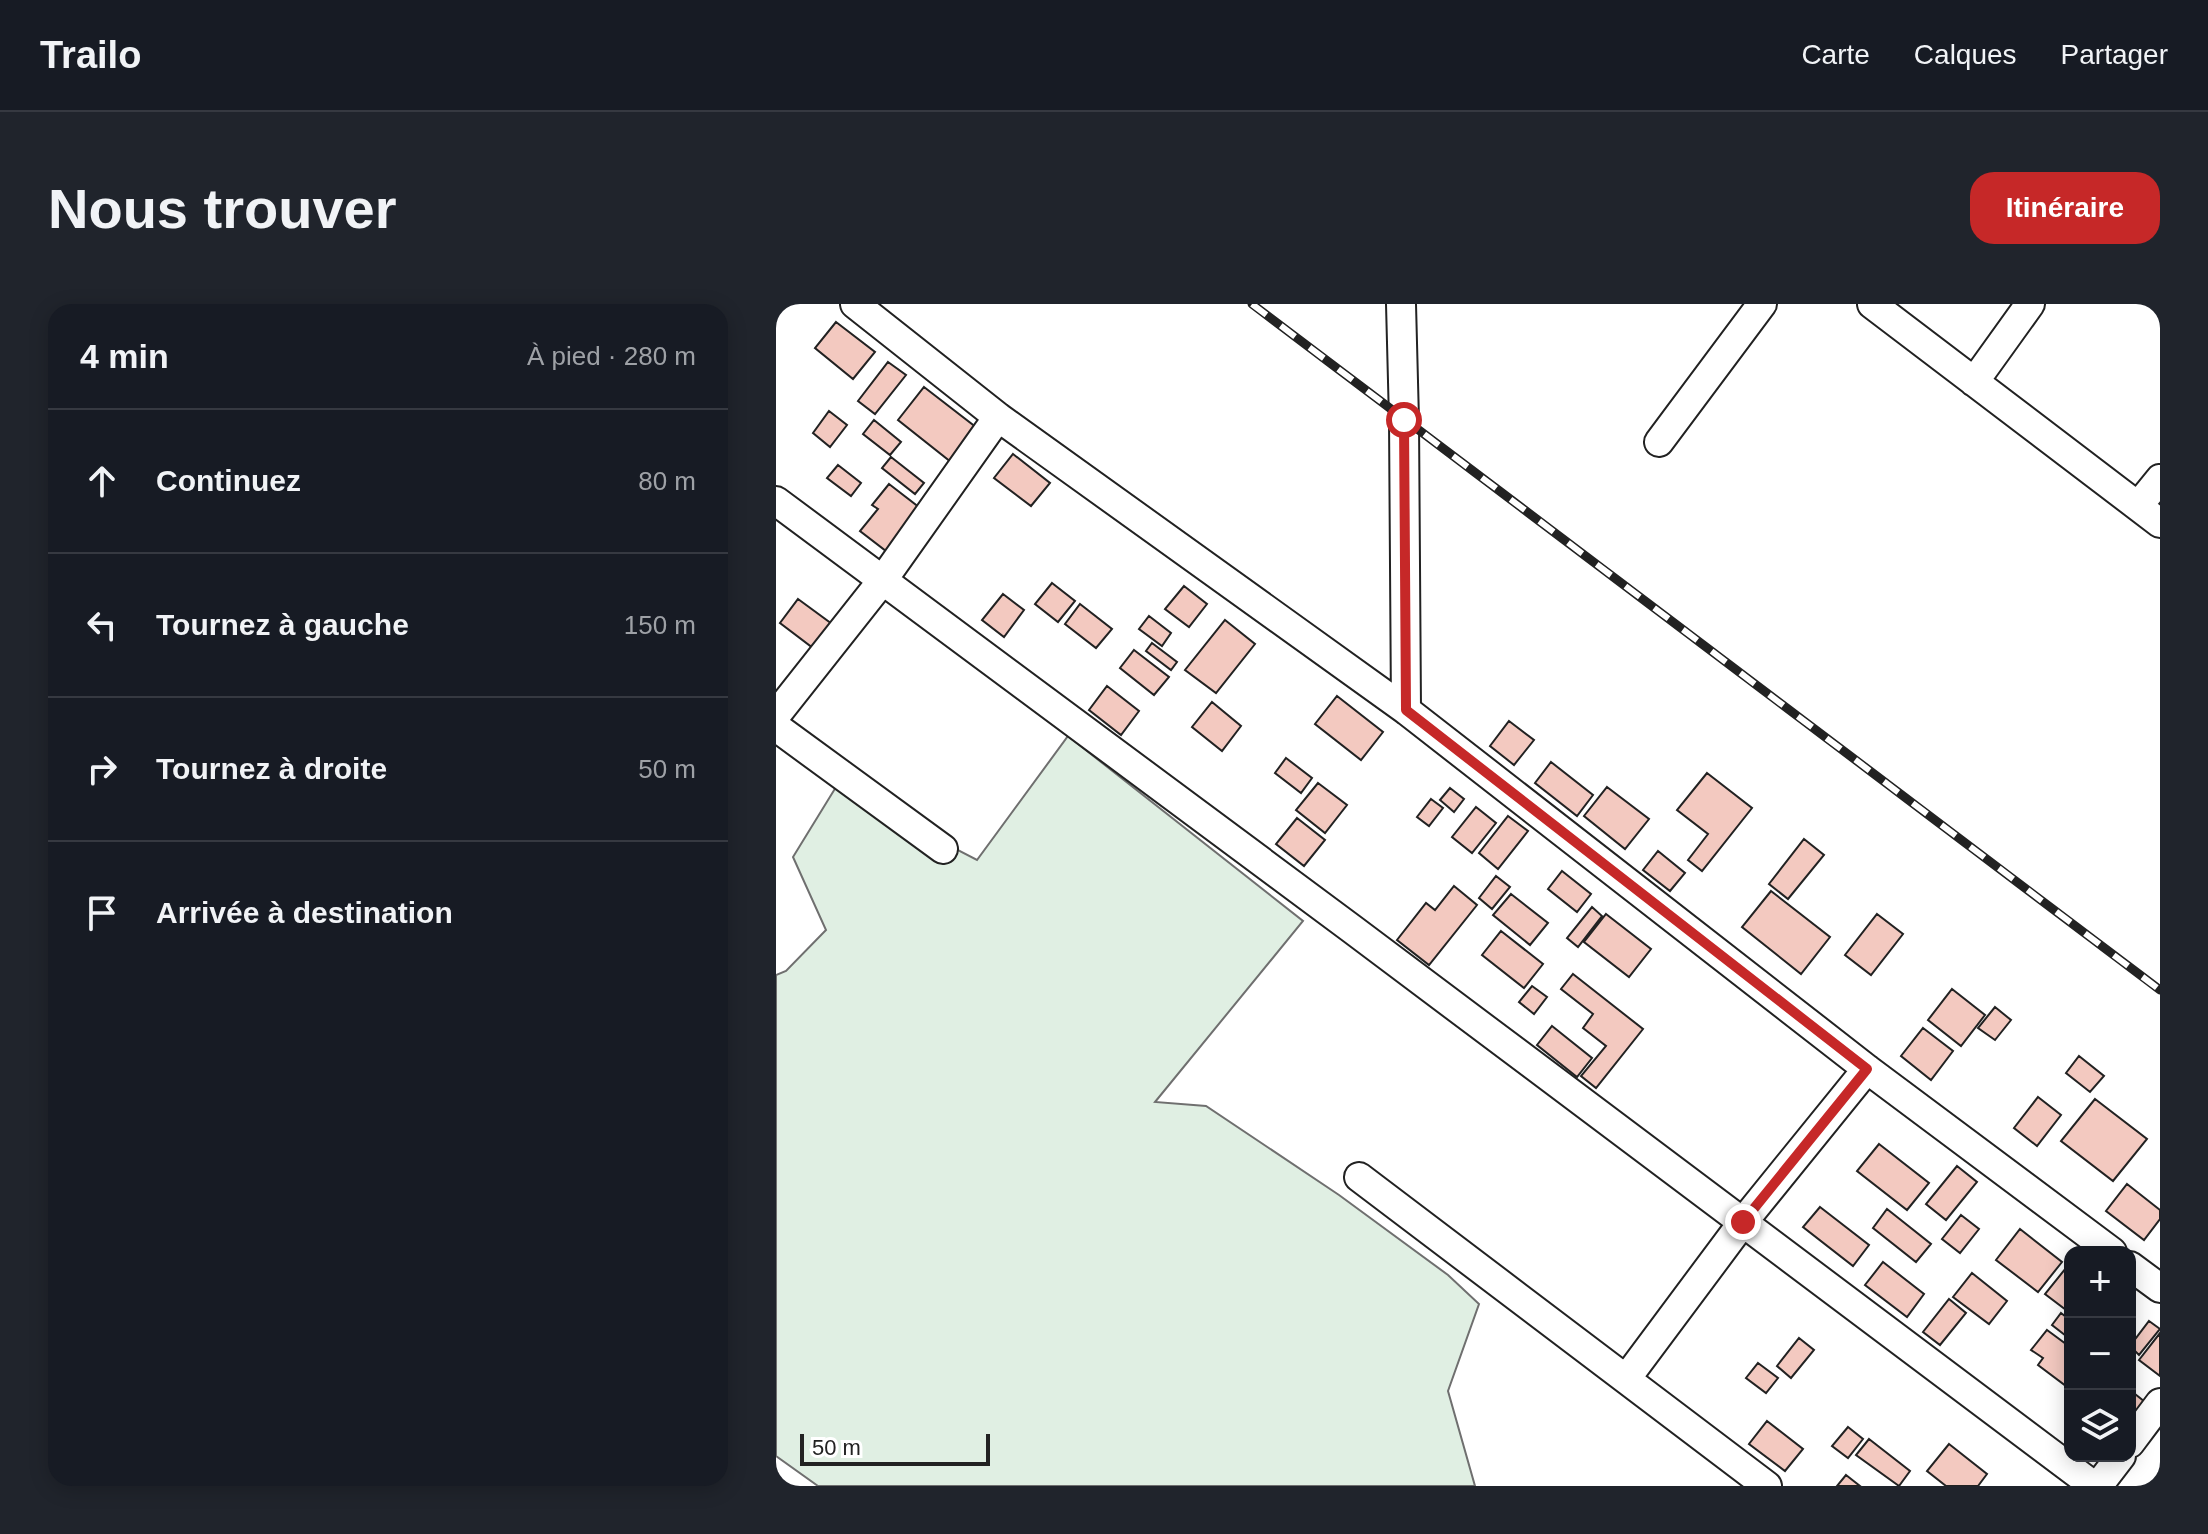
<!DOCTYPE html>
<html lang="fr">
<head>
<meta charset="utf-8">
<style>
	:root { --surface:#171b24; --page:#20242c; --text:#f1f3f6; --muted:#9ea1a6; --line:#363941; --accent:#c62828 }
	body { margin:0; font-family:Helvetica,sans-serif; background:var(--page); color:var(--text) }
	.controls { position:absolute; right:24px; bottom:24px; display:grid; overflow:hidden; border-radius:16px; box-shadow:0 4px 20px #0003 }
	.controls button { width:72px; height:72px; display:grid; place-items:center; padding:0; border:0; border-bottom:2px solid var(--line); background:var(--surface); color:var(--text); font:40px sans-serif }
	.scale { position:absolute; left:24px; bottom:20px; width:190px; box-sizing:border-box; padding-left:8px; border:4px solid #222; border-top:0; font-size:22px; line-height:28px; white-space:nowrap; color:#222; -webkit-text-stroke:6px #fff; paint-order:stroke }
	.stop { position:absolute; width:24px; height:24px; margin:-18px; border:6px solid #c62828; border-radius:50%; background:#fff }
	.stop.end { background:#c62828; border-color:#fff; box-shadow:0 2px 8px #0008 }
	.list { margin:0; padding:0; list-style:none }
	h2 { display:flex; justify-content:space-between; align-items:center; height:104px; margin:0; padding:0 32px; font-size:34px }
	h2 small { font-size:26px; font-weight:400; color:var(--muted) }
	.list li { display:grid; grid-template-columns:52px 1fr auto; gap:24px; align-items:center; box-sizing:border-box; height:144px; padding:0 32px; border-top:2px solid var(--line) }
	.list b { display:block; font-size:30px; white-space:nowrap }
	.list em { font-size:26px; font-style:normal; color:var(--muted) }
	.icon { flex:none; width:44px; height:44px; fill:none; stroke:currentColor; stroke-width:2; stroke-linecap:round; stroke-linejoin:round }
	.map { position:relative; flex:none; width:1384px; height:1182px; overflow:hidden; border-radius:24px }
	header { display:flex; align-items:center; gap:48px; box-sizing:border-box; height:112px; padding:0 40px; background:var(--surface); border-bottom:2px solid var(--line) }
	header strong { font-size:38px }
	nav { display:flex; gap:44px; margin-inline-start:auto; font-size:28px }
	.intro { display:flex; align-items:center; justify-content:space-between; box-sizing:border-box; height:192px; padding:0 48px }
	h1 { margin:0; font-size:56px }
	.button { padding:20px 36px; border-radius:24px; background:var(--accent); color:#fff; font-size:28px; font-weight:700 }
	main { display:flex; gap:48px; padding:0 48px }
	aside { flex:1; background:var(--surface); border-radius:24px; box-shadow:0 4px 20px #0003 }
	.map>svg:first-child { display:block }
	.green { fill:#e0efe3; stroke:#6f6f6f; stroke-width:2 }
	.building { fill:#f3c9c0; stroke:#222; stroke-width:2 }
	.lines { fill:none; stroke-linecap:round; stroke-linejoin:round }
	.minor-casing { stroke:#222; stroke-width:32 }
	.minor { stroke:#fff; stroke-width:28 }
	.rail-casing { stroke:#222; stroke-width:9 }
	.rail { stroke:#fff; stroke-width:6; stroke-dasharray:18; stroke-linecap:butt }
	.route { stroke:#c62828; stroke-width:10 }
</style>
</head>
<body>
<header>
<strong>Trailo</strong>
<nav><a>Carte</a><a>Calques</a><a>Partager</a></nav>
</header>
<div class="intro"><h1>Nous trouver</h1><a class="button">Itinéraire</a></div>
<main>
<aside>
<h2>4 min<small>À pied · 280 m</small></h2>
<ul class="list">
<li><svg class="icon" aria-label="ahead" viewBox="0 0 24 24"><path d="M12 20V5M6 11l6-6 6 6"/></svg><div><b>Continuez</b></div><em>80 m</em></li>
<li><svg class="icon" aria-label="left" viewBox="0 0 24 24"><path d="M17 20v-9H6M10 6l-5 5 5 5"/></svg><div><b>Tournez à gauche</b></div><em>150 m</em></li>
<li><svg class="icon" aria-label="right" viewBox="0 0 24 24"><path d="M7 20v-9h11M14 6l5 5-5 5"/></svg><div><b>Tournez à droite</b></div><em>50 m</em></li>
<li><svg class="icon" aria-label="arrive" viewBox="0 0 24 24"><path d="M6 21V4h12l-3 4 3 4H6"/></svg><div><b>Arrivée à destination</b></div></li>
</ul>
</aside>
<div class="map">
<svg width="1384" height="1182" viewBox="0 0 1384 1182">
	<rect width="100%" height="100%" fill="#fff"/>
	<path class="green" d="M292 432 527 617 379 798 430 802 563 891 672 971 703 1000 672 1087 699 1182H42L0 1152V671L10 667 50 626 17 553 60 483 201 556Z"/>
	<path class="building" d="M60 18 99 48 77 75 39 44Z
		M112 58 130 71 99 110 82 97Z
		M148 83 201 124 175 158 122 116Z
		M53 107 71 121 54 143 37 129Z
		M98 116 125 138 114 151 87 130Z
		M237 150 274 179 255 202 218 174Z
		M115 153 148 179 139 190 106 164Z
		M62 161 85 179 75 192 51 174Z
		M113 180 144 204 110 247 84 227 102 205 96 201Z
		M276 279 299 297 282 318 259 300Z
		M408 282 431 300 413 323 389 305Z
		M227 290 248 306 228 333 206 316Z
		M22 295 56 320 37 344 4 319Z
		M304 300 336 325 320 344 289 320Z
		M373 312 395 329 386 342 363 325Z
		M449 316 479 340 440 389 409 366Z
		M376 339 401 358 395 366 370 347Z
		M358 346 393 373 378 391 344 364Z
		M331 382 363 407 345 431 313 406Z
		M561 392 607 428 585 456 539 420Z
		M436 398 465 422 446 447 416 423Z
		M733 417 758 436 738 461 714 442Z
		M510 454 536 474 525 489 499 469Z
		M775 458 817 491 801 512 759 479Z
		M931 469 976 504 926 567 912 556 932 530 901 506Z
		M542 479 571 501 549 529 520 506Z
		M831 483 873 515 849 545 808 512Z
		M674 484 688 495 678 508 664 496Z
		M655 495 667 504 653 522 641 513Z
		M700 503 720 519 696 549 676 533Z
		M732 512 752 527 722 565 703 549Z
		M521 514 549 536 528 562 500 540Z
		M1028 535 1048 551 1012 595 993 580Z
		M882 547 909 569 894 587 867 566Z
		M786 567 815 590 801 608 772 585Z
		M720 572 734 583 716 605 703 594Z
		M678 582 701 601 653 661 621 636 650 599 659 606Z
		M995 587 1054 633 1025 670 966 623Z
		M735 590 772 619 754 641 717 611Z
		M816 603 826 612 802 643 791 634Z
		M830 610 875 645 853 673 808 638Z
		M1101 610 1127 630 1095 671 1069 651Z
		M725 627 767 660 748 684 706 651Z
		M797 670 867 725 820 784 805 772 830 742 807 724 817 710 785 685Z
		M756 682 771 693 758 710 743 698Z
		M1176 685 1209 711 1185 742 1152 716Z
		M1219 703 1235 716 1219 736 1202 724Z
		M776 722 816 754 801 773 761 741Z
		M1147 724 1177 747 1155 776 1125 752Z
		M1303 752 1328 772 1314 788 1290 769Z
		M1262 793 1285 811 1261 842 1238 824Z
		M1319 795 1371 835 1337 877 1285 837Z
		M1103 840 1153 879 1131 906 1081 867Z
		M1181 862 1201 878 1170 916 1150 900Z
		M1351 880 1384 906V915L1368 936 1330 907Z
		M1044 903 1093 941 1077 962 1027 923Z
		M1111 905 1155 940 1140 958 1097 924Z
		M1185 911 1203 925 1184 949 1166 935Z
		M1244 925 1286 958 1262 988 1220 956Z
		M1107 958 1148 990 1131 1013 1089 981Z
		M1294 959V1009L1269 990Z
		M1196 969 1231 997 1213 1020 1177 993Z
		M1173 995 1190 1009 1164 1041 1147 1028Z
		M1285 1009 1294 1016V1035L1276 1021Z
		M1373 1017 1384 1025 1363 1051 1354 1042Z
		M1271 1026 1294 1043V1077L1290 1082 1262 1061 1267 1054 1255 1046Z
		M1384 1029V1072L1363 1056Z
		M1023 1034 1038 1046 1015 1074 1001 1062Z
		M982 1059 1002 1074 990 1089 970 1074Z
		M1354 1086 1374 1102 1354 1116Z
		M991 1117 1027 1145 1009 1167 973 1140Z
		M1072 1123 1087 1135 1072 1154 1056 1142Z
		M1093 1135 1134 1167 1123 1182 1080 1151Z
		M1173 1140 1211 1170 1202 1182H1170L1151 1167Z
		M1070 1171 1084 1182H1061Z"/>
	<g class="lines">
		<defs>
			<path id="minor" d="M79 0 222 113 630 406 1091 765 1336 948
				M625 0 628 116 630 406
				M1096 0 1384 219
				M1198 78 1254 0
				M883 138 986 0
				M0 197 576 625 1318 1182
				M1362 202 1384 175
				M0 411 106 277 222 113
				M0 423 167 545
				M583 873 991 1182
				M1354 962 1384 984
				M850 1075 967 918 1091 765
				M1354 1139 1384 1099
				M1322 1182 1345 1152"/>
		</defs>
		<use href="#minor" class="minor-casing"/>
		<use href="#minor" class="minor"/>
		<defs>
			<path id="rail" d="M476 0 1384 686"/>
		</defs>
		<use href="#rail" class="rail-casing"/>
		<use href="#rail" class="rail"/>
	</g>
	<g class="lines">
		<path class="route" d="M628 116 630 406 1091 765 967 918"/>
	</g>
</svg>
<div class="controls">
<button>+</button>
<button>−</button>
<button><svg class="icon" aria-label="layers" viewBox="0 0 24 24"><path d="M12 4l9 5-9 5-9-5zM3 14l9 5 9-5"/></svg></button>
</div>
<div class="scale">50 m</div>
<div class="stop" style="left:628px;top:116px"></div>
<div class="stop end" style="left:967px;top:918px"></div>
</div>
</main>
</body>
</html>
